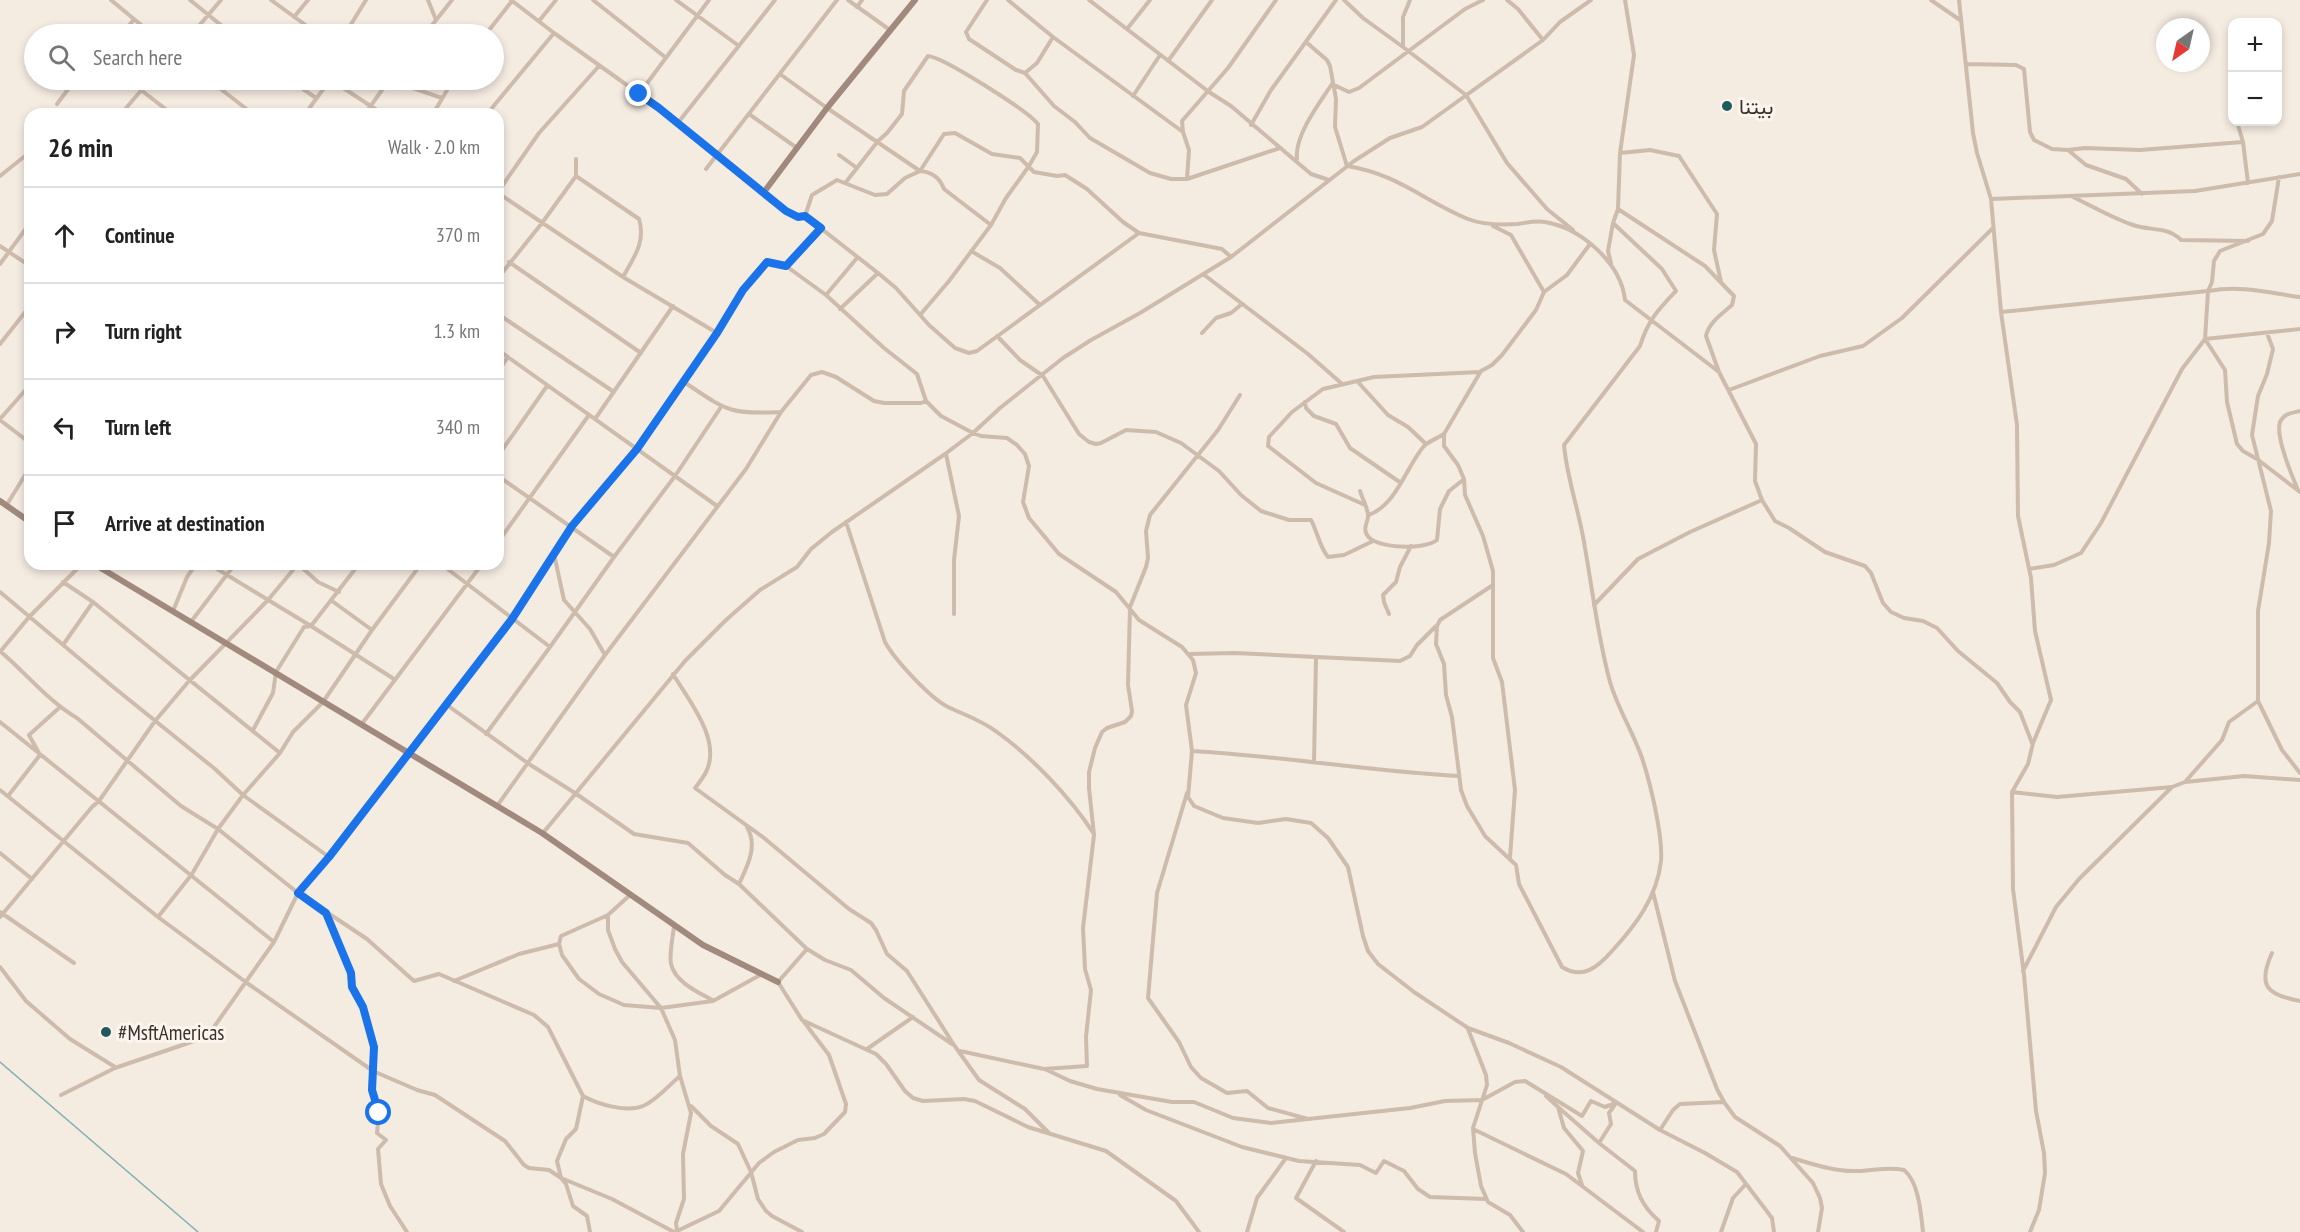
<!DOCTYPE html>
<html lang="en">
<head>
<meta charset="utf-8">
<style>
	:root { --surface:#fff; --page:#f2f2f2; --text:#222; --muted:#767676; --line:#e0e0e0 }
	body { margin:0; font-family:"PT Sans Narrow",Vazirmatn,sans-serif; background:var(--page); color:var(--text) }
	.controls { position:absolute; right:18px; top:18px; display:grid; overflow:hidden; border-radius:12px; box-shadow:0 3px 9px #0003 }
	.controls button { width:54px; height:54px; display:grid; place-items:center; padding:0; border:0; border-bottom:2px solid var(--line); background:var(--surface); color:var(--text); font:30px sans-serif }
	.compass { position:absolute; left:2156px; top:18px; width:54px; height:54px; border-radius:50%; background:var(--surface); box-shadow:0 3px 9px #0003; rotate:214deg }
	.stop { position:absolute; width:18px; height:18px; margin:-14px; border:4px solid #1a73e8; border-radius:50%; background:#fff }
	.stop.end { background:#1a73e8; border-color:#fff; box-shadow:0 2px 6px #0008 }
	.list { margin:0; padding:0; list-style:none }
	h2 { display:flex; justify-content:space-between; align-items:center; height:78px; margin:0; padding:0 24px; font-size:26px }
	h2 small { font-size:20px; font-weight:400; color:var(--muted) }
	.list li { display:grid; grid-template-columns:39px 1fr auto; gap:18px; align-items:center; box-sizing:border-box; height:96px; padding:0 24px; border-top:2px solid var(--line) }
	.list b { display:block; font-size:22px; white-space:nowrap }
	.list em { font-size:20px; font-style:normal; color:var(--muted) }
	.icon { flex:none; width:33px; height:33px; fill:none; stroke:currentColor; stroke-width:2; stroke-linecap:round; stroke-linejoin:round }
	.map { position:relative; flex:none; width:2300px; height:1232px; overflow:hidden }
	.search { position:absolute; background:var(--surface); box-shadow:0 3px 9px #0003; left:24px; top:24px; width:480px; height:66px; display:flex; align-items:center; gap:15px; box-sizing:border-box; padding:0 21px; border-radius:33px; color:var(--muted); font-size:22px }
	.panel { position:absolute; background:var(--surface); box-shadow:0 3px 9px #0003; left:24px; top:108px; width:480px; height:462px; border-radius:18px }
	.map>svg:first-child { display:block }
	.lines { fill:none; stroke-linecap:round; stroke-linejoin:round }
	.stream { stroke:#7fb0b2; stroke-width:1.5 }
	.street { stroke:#cdbbac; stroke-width:4 }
	.secondary { stroke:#a18a7d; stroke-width:6 }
	.route { stroke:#1a73e8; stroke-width:8 }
	.poi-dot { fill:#1f5a5e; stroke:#fbf5ee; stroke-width:2 }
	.labels { text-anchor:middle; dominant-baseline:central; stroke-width:6; stroke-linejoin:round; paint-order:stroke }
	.poi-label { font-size:21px; fill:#3b302b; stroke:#fbf5ee; text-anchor:start }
</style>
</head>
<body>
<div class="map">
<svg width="2300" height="1232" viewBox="0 0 2300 1232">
	<rect width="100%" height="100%" fill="#f4ebe1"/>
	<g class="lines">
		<path class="stream" d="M0 1062 198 1232"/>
		<path class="street" d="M111 0 152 34
			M190 0 232 34
			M271 0 318 34
			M428 0 436 20
			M511 0 554 33 659 108 786 211 799 217 805 216 878 273 896 288 929 325 955 348 969 353 977 351 1139 233
			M593 0 665 57
			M676 0 739 46
			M848 0 890 30
			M987 0 966 32 969 39 1016 70 1025 73 1037 63 1053 37
			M1008 0 1053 37 1183 132
			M1089 0 1209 92 1231 106 1311 174 1329 180
			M1344 0 1363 18 1403 47V17L1410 0
			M1507 0 1518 9 1543 40
			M1931 0 1960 20
			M1959 0 1973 133 1977 153 1991 199 2001 312 2017 425 2018 516 2031 578 2035 631 2051 700 2033 743 2028 764 2012 792 2013 889 2024 975 2036 1111 2044 1153 2045 1173 2039 1210 2030 1232
			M857 7 862 0
			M294 17 308 0
			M539 21 556 0
			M1127 29 1150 0
			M123 34 134 19
			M192 34 221 0
			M345 34 366 0
			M425 34 452 0
			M486 34 512 1
			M1306 42 1327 60 1330 66 1336 99 1335 127 1347 166C1398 174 1424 201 1468 219 1483 225 1501 225 1517 224 1526 223 1535 220 1545 222 1581 228 1621 263 1625 300L1719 372 1756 444 1755 481 1762 500 1775 521 1789 528 1825 552 1865 566 1871 573 1883 603 1891 612 1904 618 1923 621 1937 628 1958 651 1997 683 2010 702 2020 712 2032 743
			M1403 47 1466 95 1507 163 1547 209 1573 230
			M1168 61 1212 0
			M1966 64 2016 65 2024 69 2030 132 2034 140 2052 149 2068 150 2086 165 2126 179 2142 194
			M1025 73 1054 106 1075 122 1090 138 1150 173 1171 179H1187L1280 148
			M780 74 827 108 920 171C932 172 940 178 944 189L991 225
			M128 80 172 114
			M209 80 253 114
			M290 80 316 98
			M331 80 383 114
			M389 80 442 98
			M639 94 709 0
			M1133 96 1160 55
			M57 104 75 80
			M121 114 150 80
			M305 114 330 80
			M365 114 389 80
			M433 114 453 80
			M487 114 554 33
			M749 114 797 148
			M2237 122 2243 142 2248 183
			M677 124 775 0
			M1251 125 1271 90 1336 0
			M2068 150 2085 148 2140 150 2243 142
			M1620 153 1650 150 1679 156 1717 214 1714 250 1721 282
			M839 155 857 168
			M1297 159C1294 136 1320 102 1332 84L1349 92 1359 88 1465 9 1483 0
			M706 169 837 0
			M0 176 30 152
			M576 176 639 219C646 242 634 257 623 277
			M1187 179 1189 150 1183 132 1182 121 1228 68 1276 0
			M846 182 878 141 887 133 902 114 904 91 928 56C943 57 1028 111 1038 124L1037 152 1029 166 1006 198 991 225 949 281 920 315
			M498 192 539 133 599 66
			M498 193 623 277 717 333
			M2073 197C2092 206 2112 218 2133 225 2150 231 2167 226 2181 240L2248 241
			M1991 199 2195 191 2300 174
			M1618 209 1705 266 1734 296 1732 305C1722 314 1709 322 1706 336L1719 372
			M805 216 812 195 837 180 875 195 887 194 905 178 920 171 944 134 955 133 992 154 1020 158 1034 172 1057 176 1065 175 1087 189 1123 222 1139 233 1222 249 1231 257
			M1493 226 1511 235 1544 292
			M0 246 30 266
			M971 251 1000 268 1040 305
			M509 262 641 353
			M1611 263 1608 251 1613 223
			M0 264 30 223
			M786 266 826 295 884 348 917 374 926 401 941 416 973 433 981 436 1007 438 1017 445 1025 454 1029 466 1023 502 1029 518 1059 554 1116 592 1139 620 1182 647 1193 660 1196 673 1186 705 1192 751 1188 797 1194 806 1223 818 1258 823 1286 819 1311 823 1328 838 1348 867 1363 936 1368 951 1378 964 1414 992 1468 1028 1509 1043 1561 1067 1660 1130 1673 1110 1680 1104 1724 1102
			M1203 274 1308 354 1341 383
			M498 278 542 223 576 176V159
			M2208 291 2212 282 2214 261 2220 251 2263 234 2272 221 2279 177
			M2209 291C2241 285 2269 293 2300 297
			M826 295 857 258
			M840 309 878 273
			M2001 312 2208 291 2205 339 2300 329
			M498 314 614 392
			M1202 333 1216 318 1231 313 1242 304
			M997 336 1020 360 1043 376 1079 434 1089 442 1096 444 1101 443 1126 430 1156 432 1181 443 1219 471 1241 495 1261 511 1289 520H1311C1318 533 1319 546 1328 557L1344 555 1373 541
			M0 344 30 306
			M498 350 717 506
			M498 371 508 357
			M1357 381 1388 415 1408 427 1426 444
			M684 382C726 410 729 415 781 412
			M1729 390 1820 356 1863 346 1902 318 1993 228
			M1305 402 1306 408 1314 416 1336 424 1350 448 1401 483
			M0 419 30 385
			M595 419 673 306
			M0 420 30 443
			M946 454 959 516 954 560V614
			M498 456 547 386
			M498 476 614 557 675 476 721 407
			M2298 490C2292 476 2275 436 2280 422 2284 413 2292 413 2300 411
			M1360 491C1362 498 1369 510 1368 517 1367 524 1363 528 1367 535 1375 549 1425 550 1437 540L1440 509 1449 491 1463 480
			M1365 505 1316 483 1268 446 1269 437 1292 412 1323 389 1374 377 1480 372
			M6 506 30 467
			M1369 515C1397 504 1406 467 1424 446 1429 441 1438 438 1444 434
			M846 522 885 642C895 660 930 698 948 707 965 715 981 720 997 732 1033 758 1070 797 1094 834
			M498 542 589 415
			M554 554 564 600 590 629 605 655
			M209 564 311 626 394 679
			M298 564 318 582 339 592
			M441 564 550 647 614 557
			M2029 569 2054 565 2081 553 2101 523 2182 369 2205 339 2225 370 2227 402 2237 444 2243 451 2257 459 2300 492
			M63 582 93 602 280 753
			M1493 585 1440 620 1437 626 1436 644 1444 664 1446 695 1452 717 1461 790 1467 806 1485 836 1516 865 1519 884 1562 967C1583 980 1598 967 1612 951 1636 925 1657 897 1661 861 1663 835 1650 782 1642 758 1633 732 1618 709 1610 682 1598 638 1593 593 1585 548 1580 513 1567 480 1564 445L1640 346C1648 320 1658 310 1676 291L1662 269 1613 223 1618 209 1620 153 1634 55 1625 0
			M0 592 112 686 215 769 243 795 329 857
			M332 601 372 630
			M1594 605 1638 559 1690 532 1762 500
			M173 611 187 577 196 564
			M1389 614 1384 602 1383 595 1396 582 1400 567 1411 546
			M190 623 235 564
			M63 645 93 602
			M0 651C26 673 48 701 77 718L181 806 218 829 298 893 367 939 414 981 439 974 534 1015 548 1027 583 1096C597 1104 627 1113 643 1106 657 1100 669 1085 680 1076
			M0 652 29 617 82 564
			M1189 654 1235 653 1400 661 1410 656 1417 645 1436 626
			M673 674C689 701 722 740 706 772 703 778 699 783 695 788L764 838 849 909 871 923 876 930 887 954 907 971 954 1045 979 1080 1025 1109 1049 1133
			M2258 701 2282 750 2300 773
			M447 705 529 764 575 793 634 834 688 843 725 875 739 884 807 949 825 960 851 970 884 998 952 1044
			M0 722 274 942
			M361 725 482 564
			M253 730 273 693 276 672 304 627 311 626 359 564
			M486 734 550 647
			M1192 751C1281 756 1369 771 1458 776
			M1314 762 1316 658
			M2185 782 2244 776 2300 780
			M0 790 158 917 247 983 373 1071 417 1090 435 1095 505 1141 524 1165 529 1168 549 1170 561 1178 612 1199 674 1232
			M2012 792 2057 797 2172 787 2185 782 2222 740 2229 722 2258 701V611L2269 543 2271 511 2252 435 2258 396 2267 374 2273 349 2267 333
			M1187 793 1157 893 1148 998 1179 1042 1191 1067 1201 1078 1227 1093 1247 1091 1268 1108 1308 1119
			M8 796 40 755 29 735 59 708
			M497 806 605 655 746 469 781 412 811 375 822 372 836 377 874 401 884 403H921L926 401
			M543 833 685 661 726 620 760 590 797 567 811 549 832 532 945 454 973 433 1000 408 1063 358 1091 340 1140 313 1231 257 1354 161 1390 138 1422 127 1543 40 1560 22 1591 0
			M0 853 32 879
			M1510 857 1515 790 1502 682 1493 658V571L1483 536 1465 495 1464 479 1458 465 1444 446V434L1481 371 1492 365 1502 355 1536 310 1544 292 1567 275 1590 244
			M739 884C748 865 758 846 747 827
			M1653 892 1675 981 1717 1089 1724 1102 1735 1117 1780 1146 1813 1183 1820 1198 1822 1208 1818 1232
			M630 895 608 915V930L615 949 622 962 661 1008 675 1040 680 1076 691 1113 683 1154 684 1199 676 1223 677 1231
			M0 912 74 963
			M327 914 351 973 354 991 363 1007 374 1047 372 1086 373 1097 379 1113 377 1133 386 1140 378 1149 381 1184 390 1206 407 1232
			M608 915 561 936 559 944 562 955 579 979 599 994 624 1005 661 1008 713 1001 762 974
			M0 917 92 807 99 801 155 721 189 681 268 600 298 564
			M158 917 192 874 218 829 243 795 280 753 293 732 323 702 372 630 421 564
			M674 926C673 937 669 953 671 964 675 982 698 992 712 1000
			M807 949 778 982 802 1020 876 1054 886 1064 905 1091 913 1098 923 1101 964 1099 975 1101 1028 1127 1106 1151 1176 1201 1199 1232
			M2272 953C2257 986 2267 995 2300 1001
			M0 967 26 1001 70 1039 115 1067
			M2023 971 2056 907 2079 879 2172 787
			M454 981 519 954 559 944
			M1468 1029 1486 1075 1487 1085 1473 1128 1475 1153 1481 1186 1488 1202 1510 1215 1523 1232
			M867 1049 913 1017
			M960 1051 1044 1069 1087 1066 1086 1037 1091 990 1085 969 1083 928 1094 835 1089 788V772L1095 748 1102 732 1107 728 1125 722 1131 716 1132 711 1128 685 1130 607 1146 567 1148 558 1146 531 1150 515 1218 430 1240 395
			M1045 1069 1070 1081 1097 1089 1172 1102H1194L1233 1118 1271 1123 1410 1108 1445 1101 1482 1100 1515 1082 1525 1081 1582 1116 1591 1101 1605 1107 1616 1103 1609 1113 1611 1124 1599 1143
			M61 1095 115 1068 203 1038 209 1034 274 942 298 893 329 857 512 619 572 526 637 449 717 333 743 290 767 262 786 266 821 228
			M1120 1095 1146 1110 1242 1147 1299 1161 1360 1165 1376 1173 1384 1161 1404 1171 1418 1189 1430 1197 1486 1199
			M583 1096 576 1129 566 1139 557 1161 561 1178 566 1184 573 1206 587 1216 590 1232
			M1546 1096 1558 1107 1564 1128 1583 1151 1578 1173 1582 1185
			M691 1106 711 1126 738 1144 751 1172 758 1199 766 1211 772 1216 802 1232
			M1558 1107 1599 1143 1635 1171C1635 1192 1643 1207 1659 1221L1656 1232
			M1473 1129 1566 1174 1643 1232
			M1660 1130 1705 1153 1737 1172 1772 1218 1774 1232
			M1792 1158C1813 1164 1835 1172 1857 1171 1873 1171 1887 1166 1904 1170 1919 1182 1921 1214 1923 1232
			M1316 1161 1296 1198 1344 1232
			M675 1232 719 1211 759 1163 774 1152 798 1140 815 1138 824 1134 845 1112 846 1104 829 1055 804 1022
			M1247 1232 1257 1198 1286 1158
			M1721 1232 1733 1198 1745 1185"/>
		<path class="secondary" d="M764 192 827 108 915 0
			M0 501 30 522
			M94 564 542 833 703 945 778 982"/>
	</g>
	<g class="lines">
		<path class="route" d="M379 1113 372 1090 374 1047 363 1007 352 987 351 973 326 913 298 893 329 857 512 619 572 526 637 449 717 333 743 290 767 262 786 266 821 228 805 216 798 217 786 211 659 108 639 94"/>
	</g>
	<g class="poi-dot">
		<circle cx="1727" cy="106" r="6"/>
		<circle cx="106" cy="1032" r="6"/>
	</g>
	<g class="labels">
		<g class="poi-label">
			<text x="1739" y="106">بيتنا</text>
			<text x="118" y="1032">#MsftAmericas</text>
		</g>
	</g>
</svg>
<div class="controls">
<button>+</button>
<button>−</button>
</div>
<svg class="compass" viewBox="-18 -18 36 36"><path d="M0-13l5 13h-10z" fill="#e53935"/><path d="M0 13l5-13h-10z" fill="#767676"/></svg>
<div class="stop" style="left:379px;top:1113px"></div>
<div class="stop end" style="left:639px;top:94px"></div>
<div class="search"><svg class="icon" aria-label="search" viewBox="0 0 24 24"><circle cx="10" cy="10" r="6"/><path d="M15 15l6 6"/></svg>Search here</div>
<section class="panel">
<h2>26 min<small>Walk · 2.0 km</small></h2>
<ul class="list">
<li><svg class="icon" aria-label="ahead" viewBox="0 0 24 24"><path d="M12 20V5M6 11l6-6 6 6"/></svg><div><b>Continue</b></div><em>370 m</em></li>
<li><svg class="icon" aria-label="right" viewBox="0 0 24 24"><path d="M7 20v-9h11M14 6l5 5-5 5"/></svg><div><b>Turn right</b></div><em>1.3 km</em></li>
<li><svg class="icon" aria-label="left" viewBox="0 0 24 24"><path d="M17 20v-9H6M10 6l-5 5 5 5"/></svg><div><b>Turn left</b></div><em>340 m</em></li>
<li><svg class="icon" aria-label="arrive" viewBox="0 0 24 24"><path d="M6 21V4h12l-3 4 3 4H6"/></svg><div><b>Arrive at destination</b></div></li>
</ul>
</section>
</div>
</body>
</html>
